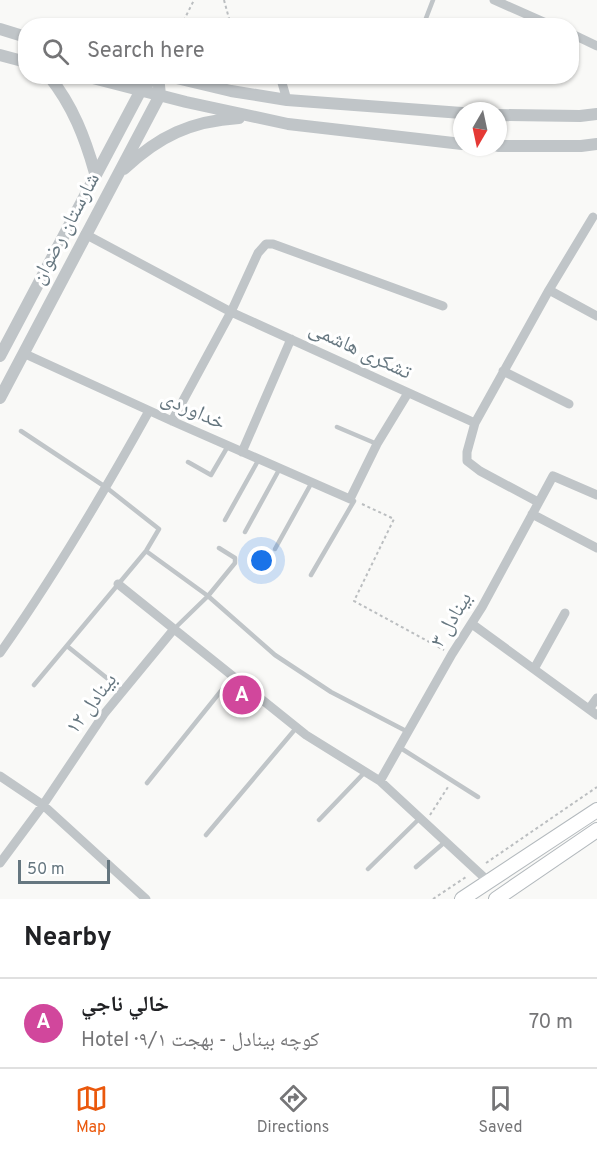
<!DOCTYPE html>
<html lang="en">
<head>
<meta charset="utf-8">
<style>
	:root { --surface:#fff; --page:#f2f2f2; --text:#202124; --muted:#757577; --line:#e0e0e0; --accent:#ea580c }
	body { margin:0; font-family:Overpass,"Noto Naskh Arabic",sans-serif; background:var(--page); color:var(--text) }
	.compass { position:absolute; left:453px; top:102px; width:54px; height:54px; border-radius:50%; background:var(--surface); box-shadow:0 2px 4px #0004; rotate:189deg }
	.scale { position:absolute; left:18px; bottom:15px; width:92px; box-sizing:border-box; padding-left:6px; border:3px solid #667780; border-top:0; font-size:16px; line-height:21px; white-space:nowrap; color:#667780; -webkit-text-stroke:4px #fff; paint-order:stroke }
	.you { position:absolute; left:262px; top:561px; width:21px; height:21px; margin:-15px; border:4px solid #fff; border-radius:50%; background:#1a73e8; box-shadow:0 0 0 9px #1a73e833 }
	.badge { display:grid; place-items:center; width:39px; height:39px; border-radius:50%; background:var(--accent); color:#fff; font-size:20px; font-weight:700 }
	.pin { position:absolute; translate:-50% -50%; border:3px solid #fff; box-shadow:0 2px 6px #0006 }
	.list { margin:0; padding:0; list-style:none }
	h2 { display:flex; justify-content:space-between; align-items:center; height:78px; margin:0; padding:0 24px; font-size:26px }
	h2 small { font-size:20px; font-weight:400; color:var(--muted) }
	.list li { display:grid; grid-template-columns:39px 1fr auto; gap:18px; align-items:center; box-sizing:border-box; height:90px; padding:0 24px; border-top:2px solid var(--line) }
	.list b { display:block; font-size:22px; white-space:nowrap }
	.list p { margin:0; font-size:20px; white-space:nowrap; color:var(--muted) }
	.list em { font-size:20px; font-style:normal; color:var(--muted) }
	.icon { flex:none; width:33px; height:33px; fill:none; stroke:currentColor; stroke-width:2; stroke-linecap:round; stroke-linejoin:round }
	.map { position:relative; flex:none; width:597px; height:899px; overflow:hidden }
	.search { position:absolute; background:var(--surface); box-shadow:0 2px 4px #0004; left:18px; right:18px; top:18px; height:66px; display:flex; align-items:center; gap:15px; box-sizing:border-box; padding:0 21px; border-radius:24px; color:var(--muted); font-size:22px }
	.sheet { height:168px; background:var(--surface) }
	nav { display:flex; justify-content:space-around; align-items:center; box-sizing:border-box; height:84px; border-top:2px solid var(--line); background:var(--surface); font-size:16px; color:var(--muted) }
	nav a { display:grid; justify-items:center; gap:3px }
	nav .on { color:var(--accent) }
	.map>svg:first-child { display:block }
	.lines { fill:none; stroke-linecap:round; stroke-linejoin:round }
	.secondary-casing { stroke:#b3b9bd; stroke-width:16 }
	.path { stroke:#bbbec0; stroke-width:2; stroke-dasharray:3 3; stroke-linecap:butt }
	.service { stroke:#c0c5c8; stroke-width:4.5 }
	.minor { stroke:#c0c5c8; stroke-width:9 }
	.tertiary { stroke:#c0c5c8; stroke-width:12 }
	.secondary { stroke:#fff; stroke-width:14 }
	.labels { text-anchor:middle; dominant-baseline:central; stroke-width:6; stroke-linejoin:round; paint-order:stroke }
	.street-label { font-size:21px; fill:#667780; stroke:#fff }
</style>
</head>
<body>
<div class="map">
<svg width="597" height="899" viewBox="0 0 597 899">
	<rect width="100%" height="100%" fill="#f9f9f7"/>
	<g class="lines">
		<defs>
			<path id="secondary" d="M462 899 597 810
				M496 899 597 830"/>
		</defs>
		<use href="#secondary" class="secondary-casing"/>
		<path class="path" d="M224 0 231 26
			M181 26 194 0
			M362 504 394 519 354 601 444 650
			M430 815 448 787
			M486 863 597 787
			M433 899 466 877"/>
		<path class="service" d="M423 26 433 0
			M337 427 377 444
			M21 431 107 488 159 529 146 551 34 685
			M188 462 211 475 228 446
			M225 520 259 459
			M245 532 280 468
			M275 549 312 482
			M146 551 208 596 275 655 331 692 408 732
			M311 575 354 501
			M174 629 208 596 235 563V558L219 548
			M67 646 123 691
			M399 747 478 797
			M147 783 233 676
			M319 820 365 772
			M206 835 297 727
			M416 867 446 841
			M368 869 420 818"/>
		<path class="minor" d="M494 0 553 26
			M572 34 597 46
			M280 76 287 100
			M85 234 231 312 475 423
			M549 290 597 316
			M23 353 172 421 350 499 377 444 408 393
			M503 371 569 404
			M172 421 231 312 258 253 266 244H273L443 306
			M242 452 291 339
			M538 502 480 471 467 461V452L475 423 549 290 593 217
			M532 514 597 548
			M118 584 306 735 380 781 488 881
			M472 624 597 715
			M0 653C55 575 103 494 149 411
			M534 669 565 613
			M589 709 597 698
			M0 776 43 805 146 899
			M380 781 452 654 482 607 553 476 597 495
			M0 863 43 805 104 714 174 629"/>
		<path class="tertiary" d="M0 29 26 37
			M0 55 26 62
			M49 76C73 106 85 138 95 173
			M85 76 186 102 288 124 462 144
			M168 76 231 91 287 100 462 113
			M498 115 580 116 597 114
			M498 146H581L597 144
			M124 169C159 136 191 121 239 118
			M0 356 141 90 155 76
			M0 398 160 95 158 76"/>
		<use href="#secondary" class="secondary"/>
	</g>
	<g class="labels">
		<g class="street-label">
			<text transform="translate(66 229) rotate(-62)">شارستان رضوان</text>
			<text transform="translate(360 351) rotate(25)">تشکری هاشمی</text>
			<text transform="translate(193 411) rotate(24)">خداوردی</text>
			<text transform="translate(452 620) rotate(-59)">بینادل ۳</text>
			<text transform="translate(92 704) rotate(-53)">بینادل ۱۲</text>
		</g>
	</g>
</svg>
<svg class="compass" viewBox="-18 -18 36 36"><path d="M0-13l5 13h-10z" fill="#e53935"/><path d="M0 13l5-13h-10z" fill="#757577"/></svg>
<div class="scale">50 m</div>
<div class="you"></div>
<div class="pin badge" style="left:242px;top:695px;background:#d1479c">A</div>
<div class="search"><svg class="icon" aria-label="search" viewBox="0 0 24 24"><circle cx="10" cy="10" r="6"/><path d="M15 15l6 6"/></svg>Search here</div>
</div>
<section class="sheet">
<h2>Nearby<small></small></h2>
<ul class="list">
<li><span class="badge" style="background:#d1479c">A</span><div><b>خالي ناجي</b><p>Hotel · کوچه بینادل - بهجت ۹/۱</p></div><em>70 m</em></li>
</ul>
</section>
<nav>
<a class="on"><svg class="icon" aria-label="map" viewBox="0 0 24 24"><path d="M3 6l6-2 6 2 6-2v14l-6 2-6-2-6 2zM9 4v14M15 6v14"/></svg>Map</a>
<a><svg class="icon" aria-label="directions" viewBox="0 0 24 24"><path d="M12 3l9 9-9 9-9-9zM9 14v-3h6M13 9l2 2-2 2"/></svg>Directions</a>
<a><svg class="icon" aria-label="saved" viewBox="0 0 24 24"><path d="M7 4h10v16l-5-4-5 4z"/></svg>Saved</a>
</nav>
</body>
</html>
